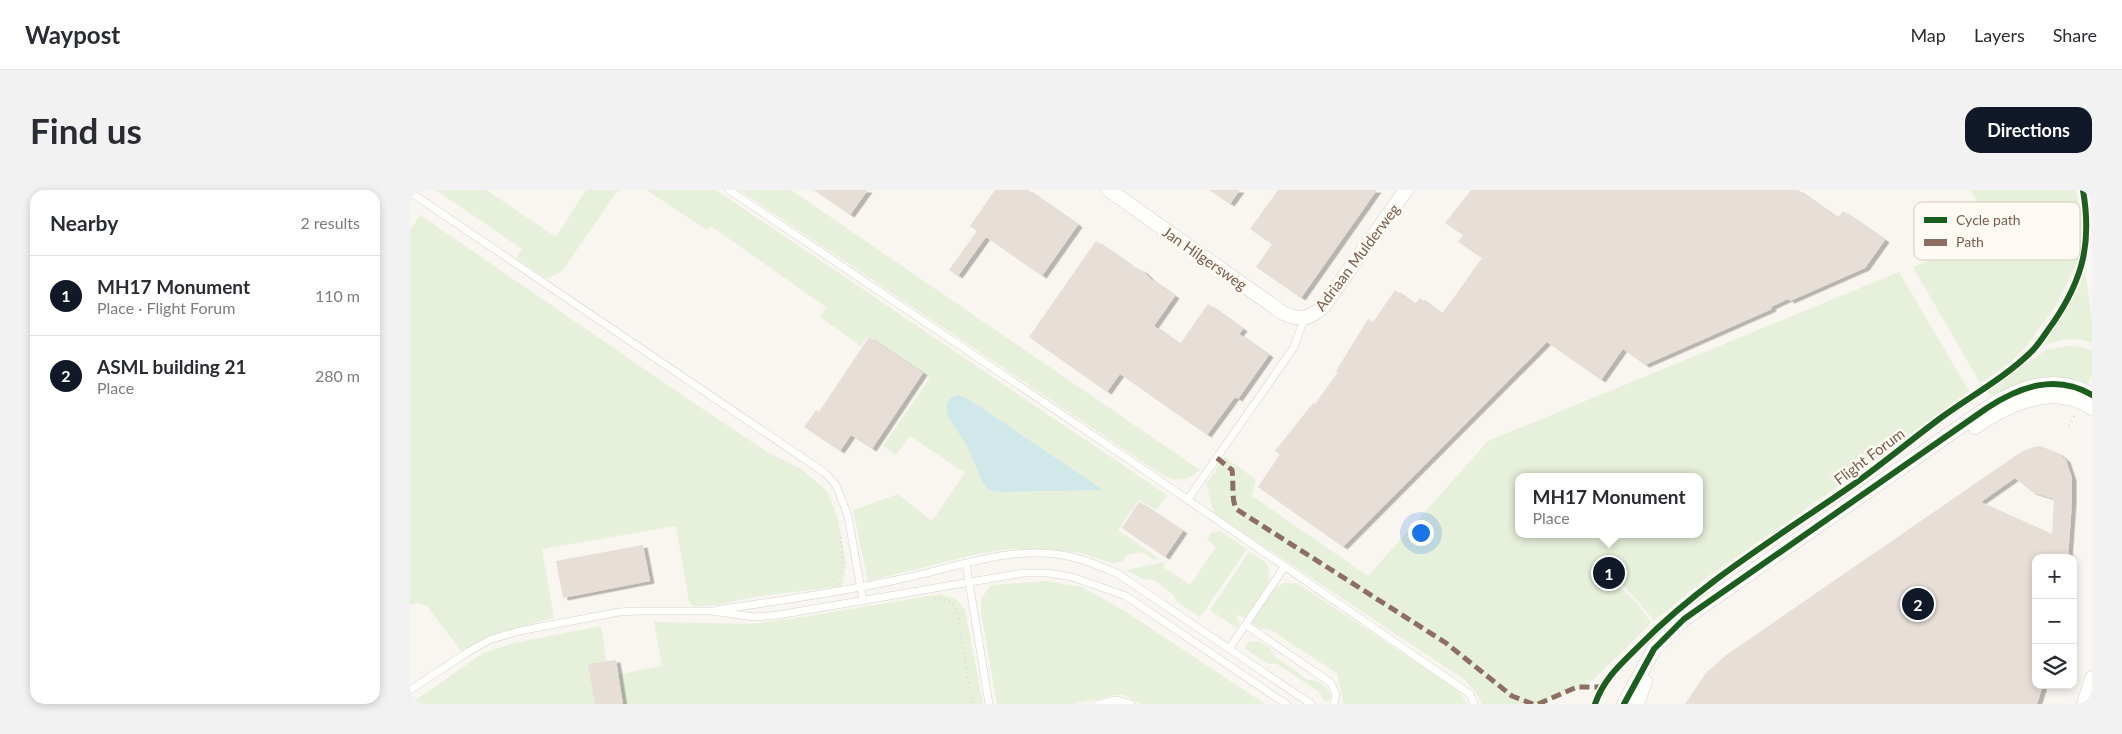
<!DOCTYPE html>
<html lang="en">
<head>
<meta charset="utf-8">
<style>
	:root { --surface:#fff; --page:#f2f2f3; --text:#2b2b33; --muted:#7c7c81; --line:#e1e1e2; --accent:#111827 }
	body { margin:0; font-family:Lato,sans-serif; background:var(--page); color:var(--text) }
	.controls { position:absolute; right:15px; bottom:15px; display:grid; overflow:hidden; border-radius:10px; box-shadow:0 2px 8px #0003 }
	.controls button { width:45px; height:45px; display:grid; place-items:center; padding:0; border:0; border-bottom:1px solid var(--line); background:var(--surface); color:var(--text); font:25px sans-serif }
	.you { position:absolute; left:1010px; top:342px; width:18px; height:18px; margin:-12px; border:4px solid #fff; border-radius:50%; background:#1a73e8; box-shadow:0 0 0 8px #1a73e833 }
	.badge { display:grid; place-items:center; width:32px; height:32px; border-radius:50%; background:var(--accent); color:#fff; font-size:16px; font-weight:700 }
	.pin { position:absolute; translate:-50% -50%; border:2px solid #fff; box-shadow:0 1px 5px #0006 }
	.popup { position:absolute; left:1105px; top:283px; width:188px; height:65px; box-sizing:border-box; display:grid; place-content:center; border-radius:10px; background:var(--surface); filter:drop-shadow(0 1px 4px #0005); font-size:16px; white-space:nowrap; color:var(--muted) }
	.popup b { font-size:19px; color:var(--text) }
	.popup::after { content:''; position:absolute; left:50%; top:100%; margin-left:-10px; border:10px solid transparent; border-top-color:var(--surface) }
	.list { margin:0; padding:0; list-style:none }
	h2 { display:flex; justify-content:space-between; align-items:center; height:65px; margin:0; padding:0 20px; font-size:21px }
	h2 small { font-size:16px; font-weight:400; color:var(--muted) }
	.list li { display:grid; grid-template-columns:32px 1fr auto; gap:15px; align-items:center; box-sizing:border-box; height:80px; padding:0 20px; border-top:1px solid var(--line) }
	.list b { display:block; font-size:19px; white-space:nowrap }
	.list p { margin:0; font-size:16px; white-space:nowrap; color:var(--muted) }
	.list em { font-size:16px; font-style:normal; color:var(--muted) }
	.icon { flex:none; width:28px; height:28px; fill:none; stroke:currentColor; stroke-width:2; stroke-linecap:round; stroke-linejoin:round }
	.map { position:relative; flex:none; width:1682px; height:514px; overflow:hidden; border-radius:15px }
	header { display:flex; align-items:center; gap:30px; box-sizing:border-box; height:70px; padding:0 25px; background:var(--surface); border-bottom:1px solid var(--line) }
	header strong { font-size:24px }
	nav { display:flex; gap:28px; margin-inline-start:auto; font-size:18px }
	.intro { display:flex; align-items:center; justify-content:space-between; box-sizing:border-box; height:120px; padding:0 30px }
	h1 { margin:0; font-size:35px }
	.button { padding:12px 22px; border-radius:15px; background:var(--accent); color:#fff; font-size:18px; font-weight:700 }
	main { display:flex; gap:30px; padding:0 30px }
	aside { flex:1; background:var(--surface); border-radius:15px; box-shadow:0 2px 8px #0003 }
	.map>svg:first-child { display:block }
	.green { fill:#e7f0db; fill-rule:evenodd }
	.water { fill:#d0e8ea }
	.building { fill:#e6ded7; fill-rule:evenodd; filter:url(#shadow) }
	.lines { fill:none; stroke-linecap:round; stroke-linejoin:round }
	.service-casing { stroke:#d7d1cb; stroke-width:8 }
	.minor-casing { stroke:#d7d1cb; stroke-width:15 }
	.path { stroke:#dcd5d0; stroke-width:2; stroke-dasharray:1 4; stroke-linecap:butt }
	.service { stroke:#fefefd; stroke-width:7 }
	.minor { stroke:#fefefd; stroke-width:14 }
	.quiet { stroke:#8d6e63; stroke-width:5; stroke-dasharray:10 5; stroke-linecap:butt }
	.cycleway-casing { stroke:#fffaf3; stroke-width:9 }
	.cycleway { stroke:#1b5e20; stroke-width:6 }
	.labels { text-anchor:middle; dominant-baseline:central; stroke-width:5; stroke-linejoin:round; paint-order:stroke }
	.street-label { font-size:15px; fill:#7a5c4d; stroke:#fffaf3 }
	.key { fill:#fffaf3; stroke:#d7cbc1; stroke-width:1 }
	.key-label { font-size:14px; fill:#7a5c4d }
</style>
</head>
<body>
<header>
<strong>Waypost</strong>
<nav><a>Map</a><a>Layers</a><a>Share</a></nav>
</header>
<div class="intro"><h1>Find us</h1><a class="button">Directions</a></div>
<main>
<aside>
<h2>Nearby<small>2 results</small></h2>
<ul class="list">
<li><span class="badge">1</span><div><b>MH17 Monument</b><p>Place · Flight Forum</p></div><em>110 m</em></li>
<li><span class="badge">2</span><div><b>ASML building 21</b><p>Place</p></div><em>280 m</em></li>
</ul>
</aside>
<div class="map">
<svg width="1682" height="514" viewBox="0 0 1682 514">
	<defs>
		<filter id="shadow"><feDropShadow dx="4.5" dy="2.5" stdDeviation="0" flood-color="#0004"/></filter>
	</defs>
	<rect width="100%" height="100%" fill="#f9f5f0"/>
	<path class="green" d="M26 0H76L146 47 176 0H208L152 81 137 89 106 68 112 59Z
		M236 0H306L757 305 746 320 729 310 708 340 748 368 744 370 733 362 717 365 713 372 703 373 670 363 635 359H601L567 364 458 391 443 320 488 304 522 331 555 283 500 246 486 265 473 256 520 188 458 146 451 156 410 127 416 117 301 36 297 40ZM549 205 560 210 692 300 591 302 579 300 573 293 557 256 538 227Z
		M329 0H381L790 280C779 290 769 292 754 286Z
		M1560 0H1665L1671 18 1673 39 1668 71 1646 115 1615 158 1599 173 1570 193 1503 77 1586 43Z
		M10 25 291 218 357 262 391 279 417 301 428 329 436 375 432 396 344 407 312 414 284 417 279 412 266 336 132 359 144 428C111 435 81 447 51 461L17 416 9 413 0 415V40Z
		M1489 82 1559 201 1443 286 1295 389 1244 431C1231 413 1215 398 1201 381L1197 380 1195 383 1197 391 1210 397 1227 413 1241 433 1184 489 1166 500 1131 514H1072L1065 501 1055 490 804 323 796 294 815 267 846 290 842 306 958 386 1078 251ZM1109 287H1289V344H1109Z
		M1675 83 1682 128V153C1662 146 1649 150 1630 157L1657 118Z
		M1658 156 1673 157 1682 161V185L1675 198 1582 205 1575 201 1636 160Z
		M810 341 837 359 790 427 766 411 763 404 744 390 733 389 716 380 755 372 753 377 780 395 806 357 797 349 801 343Z
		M839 362C845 365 852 369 856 374 868 390 844 414 835 428L829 425 826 428 830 432 827 438 800 420Z
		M637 391 672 397 713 420 855 514H731L713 505H705L664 514H587L571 422V409L581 395Z
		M874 393H887L1049 501 1057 514H932L933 511 927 483 859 439H850L841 433 865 398Z
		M531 404 547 410 555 420 573 514H0L73 463 104 453 191 436 197 475 180 490 252 476 244 432 341 434 393 427Z
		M849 451 860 458 865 467 898 490C909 490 917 496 921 506L919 510 915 512 908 501 867 474H858L837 460 835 455 838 452Z"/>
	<path class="water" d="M549 205 560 210 693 300 591 302 579 300 573 293 557 256 538 227 536 216 540 208Z"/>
	<path class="building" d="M404 0H458L440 25Z
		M585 0H618L668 35 632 86 576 47 548 86 539 80 567 41 560 36Z
		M799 0H830L820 14Z
		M868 0H967L891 108 846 77 862 54 840 39Z
		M1061 0H1388L1428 28 1433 21 1475 50 1455 78 1380 111 1378 109 1361 117 1362 119 1235 175 1213 159 1191 190 1137 152 933 357 848 297 870 264 865 261 903 213 905 214 928 182 926 181 958 129 963 132 985 100 1005 114 1010 108 1032 124 1072 68 1048 52 1053 45 1035 33Z
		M686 51 722 76 733 81 741 89 765 106 744 136 770 154 798 114 833 139 829 144 859 165 828 209 825 207 797 245 710 184 697 202 619 147Z
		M459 147 513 183 462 259 441 245 430 261 394 237 406 220 409 222Z
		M1630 256 1648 263 1656 270 1662 288V311L1658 368H1626V495H1633L1627 514H1275L1296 483 1315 466 1611 262 1620 258ZM1605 288 1622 302 1644 309 1642 344 1571 312Z
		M729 312 773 341 755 367 712 338Z
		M233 355 240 391 153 408 146 371Z
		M206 470 213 514H185L178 474Z"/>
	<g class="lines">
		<defs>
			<path id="service" d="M319 0 736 281 1060 504 1064 514
				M0 2 415 283 426 295 438 326 453 411
				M778 309 884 157 894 129
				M556 373 579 514
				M306 420C366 411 427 403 486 390 543 379 603 353 662 367 678 371 693 377 708 384L901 514
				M836 435 921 493 926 505 924 514
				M819 459 875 376
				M0 500 58 462 79 450 109 441 209 422 228 421H301L345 427 368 425 613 383H638L662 387 716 406 876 514
				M688 514 707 510 721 514"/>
			<path id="minor" d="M699 0 873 123C890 131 899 129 913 117L996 0
				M1565 237C1598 214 1644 192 1682 218
				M1214 514 1244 459 1274 429 1577 218C1609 197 1646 183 1682 205
				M1227 514 1235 491
				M1674 514 1682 488"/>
		</defs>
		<use href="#service" class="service-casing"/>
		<use href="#minor" class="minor-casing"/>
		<path class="path" d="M1659 236 1666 223
			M419 392C439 383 432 363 430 344
			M524 409C535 409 542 411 547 420L562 514"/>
		<use href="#service" class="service"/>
		<use href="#minor" class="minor"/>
		<path class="quiet" d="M807 268 822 280C824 294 821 307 826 319L1036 453 1102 506 1123 514
			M1128 514 1167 497H1191"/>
		<defs>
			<path id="cycleway" d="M1185 514C1194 488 1211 474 1230 455 1293 391 1371 345 1444 294 1474 273 1502 249 1532 227 1561 206 1594 188 1620 163 1629 155 1636 142 1643 133 1673 89 1682 53 1673 0
				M1214 514 1244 459 1274 429 1577 218C1609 197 1646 183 1682 205"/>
		</defs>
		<use href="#cycleway" class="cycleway-casing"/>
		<use href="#cycleway" class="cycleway"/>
	</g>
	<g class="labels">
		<g class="street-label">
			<text transform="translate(947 67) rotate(-53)">Adriaan Mulderweg</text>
			<text transform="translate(795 68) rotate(35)">Jan Hilgersweg</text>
			<text transform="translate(1459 266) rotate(-37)">Flight Forum</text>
		</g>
	</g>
	<rect x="1504" y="12" width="166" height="58" rx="8" class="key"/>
	<rect x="1514" y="27" width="23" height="6" fill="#1b5e20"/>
	<rect x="1514" y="49" width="23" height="7" fill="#8d6e63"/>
	<g class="key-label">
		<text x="1546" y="35">Cycle path</text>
		<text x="1546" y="57">Path</text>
	</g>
</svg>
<div class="controls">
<button>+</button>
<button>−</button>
<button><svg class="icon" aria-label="layers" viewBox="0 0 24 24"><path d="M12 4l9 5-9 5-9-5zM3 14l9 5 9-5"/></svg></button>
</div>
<div class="you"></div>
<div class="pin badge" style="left:1199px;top:383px">1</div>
<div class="popup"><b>MH17 Monument</b>Place</div>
<div class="pin badge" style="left:1508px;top:414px">2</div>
</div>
</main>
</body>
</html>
